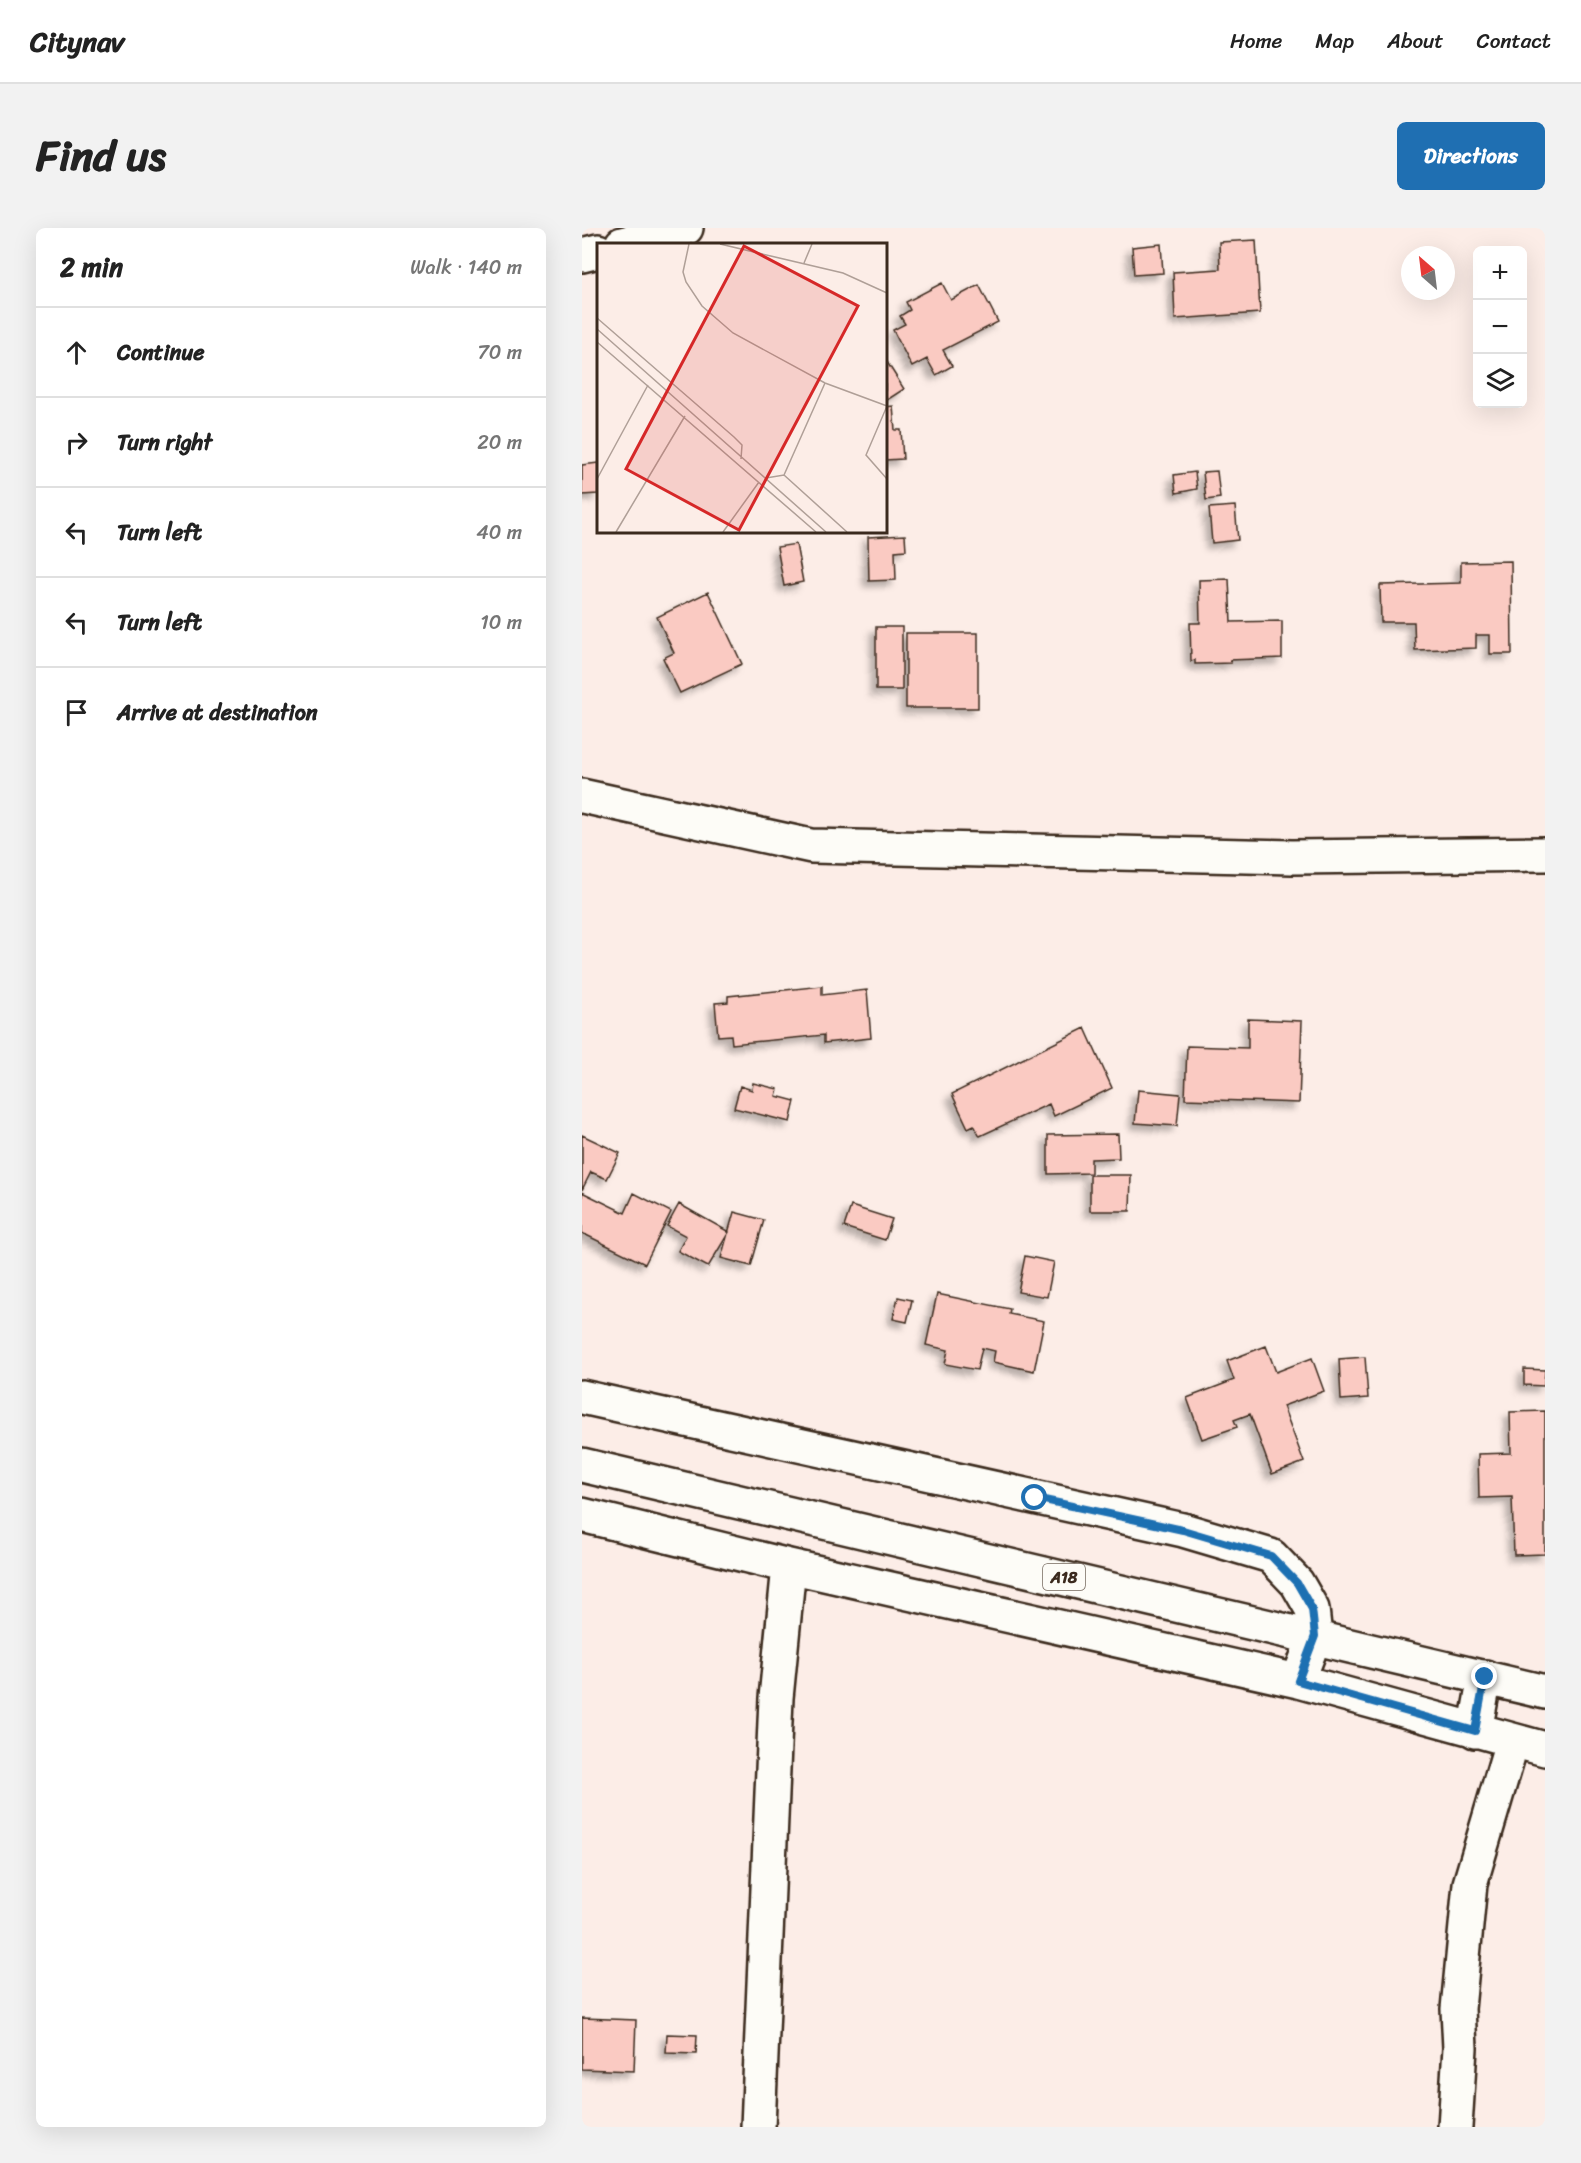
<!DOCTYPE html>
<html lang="en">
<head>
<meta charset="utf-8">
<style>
	:root { --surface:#fff; --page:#f2f2f2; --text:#222; --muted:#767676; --line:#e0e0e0; --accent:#1f6fb2 }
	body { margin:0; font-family:Sriracha,sans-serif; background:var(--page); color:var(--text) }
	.controls { position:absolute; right:18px; top:18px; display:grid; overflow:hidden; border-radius:9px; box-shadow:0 6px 24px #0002 }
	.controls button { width:54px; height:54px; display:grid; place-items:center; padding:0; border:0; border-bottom:2px solid var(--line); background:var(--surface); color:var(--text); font:30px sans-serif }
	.compass { position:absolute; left:819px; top:18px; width:54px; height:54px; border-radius:50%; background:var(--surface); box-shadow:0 6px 24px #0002; rotate:332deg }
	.stop { position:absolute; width:18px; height:18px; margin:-14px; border:4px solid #1f6fb2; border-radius:50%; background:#fff }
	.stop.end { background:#1f6fb2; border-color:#fff; box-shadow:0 2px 6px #0008 }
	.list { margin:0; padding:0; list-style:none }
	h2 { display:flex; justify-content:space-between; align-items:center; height:78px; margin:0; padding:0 24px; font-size:26px }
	h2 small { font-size:20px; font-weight:400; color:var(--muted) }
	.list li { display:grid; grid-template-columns:39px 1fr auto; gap:18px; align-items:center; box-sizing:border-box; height:90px; padding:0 24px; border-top:2px solid var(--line) }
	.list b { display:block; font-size:22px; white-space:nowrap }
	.list em { font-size:20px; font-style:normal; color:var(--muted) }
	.icon { flex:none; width:33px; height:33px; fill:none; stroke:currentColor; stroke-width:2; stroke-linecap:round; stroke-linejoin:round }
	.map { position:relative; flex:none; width:963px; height:1899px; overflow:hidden; border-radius:9px }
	header { display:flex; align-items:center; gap:36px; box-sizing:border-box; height:84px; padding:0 30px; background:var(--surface); border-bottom:2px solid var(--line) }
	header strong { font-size:28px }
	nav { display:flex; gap:33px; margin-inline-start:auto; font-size:21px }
	.intro { display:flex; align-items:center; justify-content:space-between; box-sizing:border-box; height:144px; padding:0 36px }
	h1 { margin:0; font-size:42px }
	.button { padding:15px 27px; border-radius:9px; background:var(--accent); color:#fff; font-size:21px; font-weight:700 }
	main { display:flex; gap:36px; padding:0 36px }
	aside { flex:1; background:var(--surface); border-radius:9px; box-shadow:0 6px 24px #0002 }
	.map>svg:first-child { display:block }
	.building { fill:#facac2; stroke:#3b2a1e; stroke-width:1.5; filter:url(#shadow) }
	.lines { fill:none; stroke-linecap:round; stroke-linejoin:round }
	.minor-casing { stroke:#3b2a1e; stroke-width:38 }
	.highway-casing { stroke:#3b2a1e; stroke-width:38 }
	.minor { stroke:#fdfcf7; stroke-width:33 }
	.highway { stroke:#fdfcf7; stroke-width:33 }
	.route { stroke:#1f6fb2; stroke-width:8 }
	.labels { text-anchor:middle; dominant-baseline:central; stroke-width:6; stroke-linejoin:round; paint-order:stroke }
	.shield { fill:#fdfcf7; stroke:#75695f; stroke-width:1.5 }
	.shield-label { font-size:16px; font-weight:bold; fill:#3b2a1e }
	.inset-road { fill:none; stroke:#af9f97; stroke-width:1.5 }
	.view { fill:#d62828; fill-opacity:0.15; stroke:#d62828; stroke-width:3 }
	.inset-edge { fill:none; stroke:#3b2a1e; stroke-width:3 }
</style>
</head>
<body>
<header>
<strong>Citynav</strong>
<nav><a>Home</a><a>Map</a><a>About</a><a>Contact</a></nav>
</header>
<div class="intro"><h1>Find us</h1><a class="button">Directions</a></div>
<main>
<aside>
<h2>2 min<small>Walk · 140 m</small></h2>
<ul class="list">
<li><svg class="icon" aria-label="ahead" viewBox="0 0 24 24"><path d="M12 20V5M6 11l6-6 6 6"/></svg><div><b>Continue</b></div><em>70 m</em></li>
<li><svg class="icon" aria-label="right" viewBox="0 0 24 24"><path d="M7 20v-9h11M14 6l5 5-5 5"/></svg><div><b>Turn right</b></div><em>20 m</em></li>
<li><svg class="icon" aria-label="left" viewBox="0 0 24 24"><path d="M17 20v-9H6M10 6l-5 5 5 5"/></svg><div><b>Turn left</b></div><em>40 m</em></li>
<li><svg class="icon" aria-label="left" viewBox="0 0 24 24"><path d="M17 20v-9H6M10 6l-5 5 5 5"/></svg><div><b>Turn left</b></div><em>10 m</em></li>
<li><svg class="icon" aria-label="arrive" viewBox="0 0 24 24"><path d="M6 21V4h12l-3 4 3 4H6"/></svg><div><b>Arrive at destination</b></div></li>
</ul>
</aside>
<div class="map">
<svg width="963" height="1899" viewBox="0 0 963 1899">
	<defs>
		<filter id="shadow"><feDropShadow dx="-5.5" dy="5.5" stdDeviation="3" flood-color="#0004"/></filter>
	</defs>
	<rect width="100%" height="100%" fill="#fcede7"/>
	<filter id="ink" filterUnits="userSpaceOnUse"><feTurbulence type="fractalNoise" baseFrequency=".0167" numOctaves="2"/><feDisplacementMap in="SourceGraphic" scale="12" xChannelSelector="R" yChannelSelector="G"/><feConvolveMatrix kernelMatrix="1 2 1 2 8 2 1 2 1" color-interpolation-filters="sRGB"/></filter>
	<g filter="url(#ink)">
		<path class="building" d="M674 12 678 85 593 91 591 44 638 41 637 14Z
			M579 16 581 45 552 47 550 19Z
			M360 55 369 72 397 57 416 94 361 122 370 138 354 147 345 131 330 139 311 102 323 96 318 88 328 82 324 74Z
			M303 131 322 161 305 172 303 169Z
			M311 178 313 202H319L321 231 303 232V179Z
			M16 235V266L0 267V237Z
			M635 243 638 270 624 272 621 244Z
			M613 244 615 261 594 265 592 247Z
			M653 278 656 312 630 315 627 280Z
			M323 307 324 322 313 323 314 352 287 353 286 309Z
			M214 316 221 354 202 358 195 319Z
			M929 333 930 426H908V407H894V420L833 422 832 394H799L798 357 879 355V334Z
			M647 351 649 394 700 393V430L648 432 649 435 613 436V432L609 433 608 395H618L617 352Z
			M126 364 160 436 98 465 81 430 92 425 75 389Z
			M294 399H320V462H294Z
			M324 405H396V480H324Z
			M240 758V767L285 762 289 810 242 815V807L150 816 149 807 136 808 133 775 146 774V768Z
			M666 791 720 793 717 875 603 871 605 818 666 820Z
			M503 800 530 860 472 888 467 876 398 908 392 897 386 900 370 866Z
			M171 855 196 861 194 868 213 873 208 894 152 880 158 858 170 862Z
			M556 862 598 866 595 898 553 895Z
			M536 906 537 930 509 931V945L466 946V907Z
			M0 907 38 925 25 951 9 944 0 962Z
			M508 947H549L548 983H508Z
			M0 964 43 985 52 965 89 984 63 1036 0 1005Z
			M97 976 147 1004 126 1039 96 1023 104 1008 85 998Z
			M269 978 310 991 303 1012 262 999Z
			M152 984 182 992 169 1038 139 1030Z
			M443 1028 472 1034 465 1069 436 1064Z
			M355 1066 428 1081 427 1086 462 1093 452 1143 411 1134 413 1123 400 1120 395 1142 363 1136 366 1122 344 1117Z
			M316 1069 330 1072 325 1094 311 1091Z
			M684 1118 694 1144 730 1130 742 1163 701 1178 722 1234 690 1246 668 1186 652 1192 655 1199 620 1211 605 1170 652 1152 645 1133Z
			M783 1129 786 1170 759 1172 757 1131Z
			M942 1141 963 1142 962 1158 942 1157Z
			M963 1183V1326L932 1327 930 1269 897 1270 896 1226 929 1225 928 1184Z
			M0 1790 54 1792 52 1843 0 1841Z
			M85 1806 115 1807 114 1826 84 1825Z"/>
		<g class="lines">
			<defs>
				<path id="minor" d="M40 16 104 0
					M0 27 16 23
					M0 568 229 618 710 629 963 626
					M0 1169 601 1302 689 1328 715 1355 730 1381 733 1408 716 1453
					M0 1287 207 1338 716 1453 963 1521
					M893 1503 903 1449
					M176 1899 194 1470 207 1338
					M873 1899 878 1820 876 1781 888 1656 930 1514"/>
				<path id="highway" d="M0 1237 963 1464"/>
			</defs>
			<use href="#minor" class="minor-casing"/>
			<use href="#highway" class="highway-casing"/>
			<use href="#minor" class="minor"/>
			<use href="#highway" class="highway"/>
		</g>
	</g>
	<g class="lines" filter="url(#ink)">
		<path class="route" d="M453 1270 601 1302 689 1328 715 1355 730 1381 733 1408 716 1453 893 1503 903 1449"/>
	</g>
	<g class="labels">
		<rect class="shield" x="461" y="1336" width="42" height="26" rx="4.5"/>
		<g class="shield-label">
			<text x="482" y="1349">A18</text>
		</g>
	</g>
	<g transform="translate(15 15)">
		<rect width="290" height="290" fill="#fcede7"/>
		<path class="inset-road" d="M92 1 86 29 89 39 105 63 136 90 228 140 290 163 269 212 290 236M123 1 246 30 290 50M207 20 215 1M0 75 137 194 145 202 144 216M0 86 229 289M0 99 219 289M187 232 228 140M169 235 187 232 250 289M0 236 51 142M19 289 88 173M126 289 162 239"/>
		<path class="view" d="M147 3 261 63 142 287 29 226Z"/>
		<rect width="290" height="290" class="inset-edge"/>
	</g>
</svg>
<div class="controls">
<button>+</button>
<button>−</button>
<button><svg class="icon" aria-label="layers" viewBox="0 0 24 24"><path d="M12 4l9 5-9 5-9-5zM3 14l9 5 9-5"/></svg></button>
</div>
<svg class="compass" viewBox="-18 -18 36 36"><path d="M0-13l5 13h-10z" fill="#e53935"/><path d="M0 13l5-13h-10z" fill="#767676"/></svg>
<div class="stop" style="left:453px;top:1270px"></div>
<div class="stop end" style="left:903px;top:1449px"></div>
</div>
</main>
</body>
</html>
